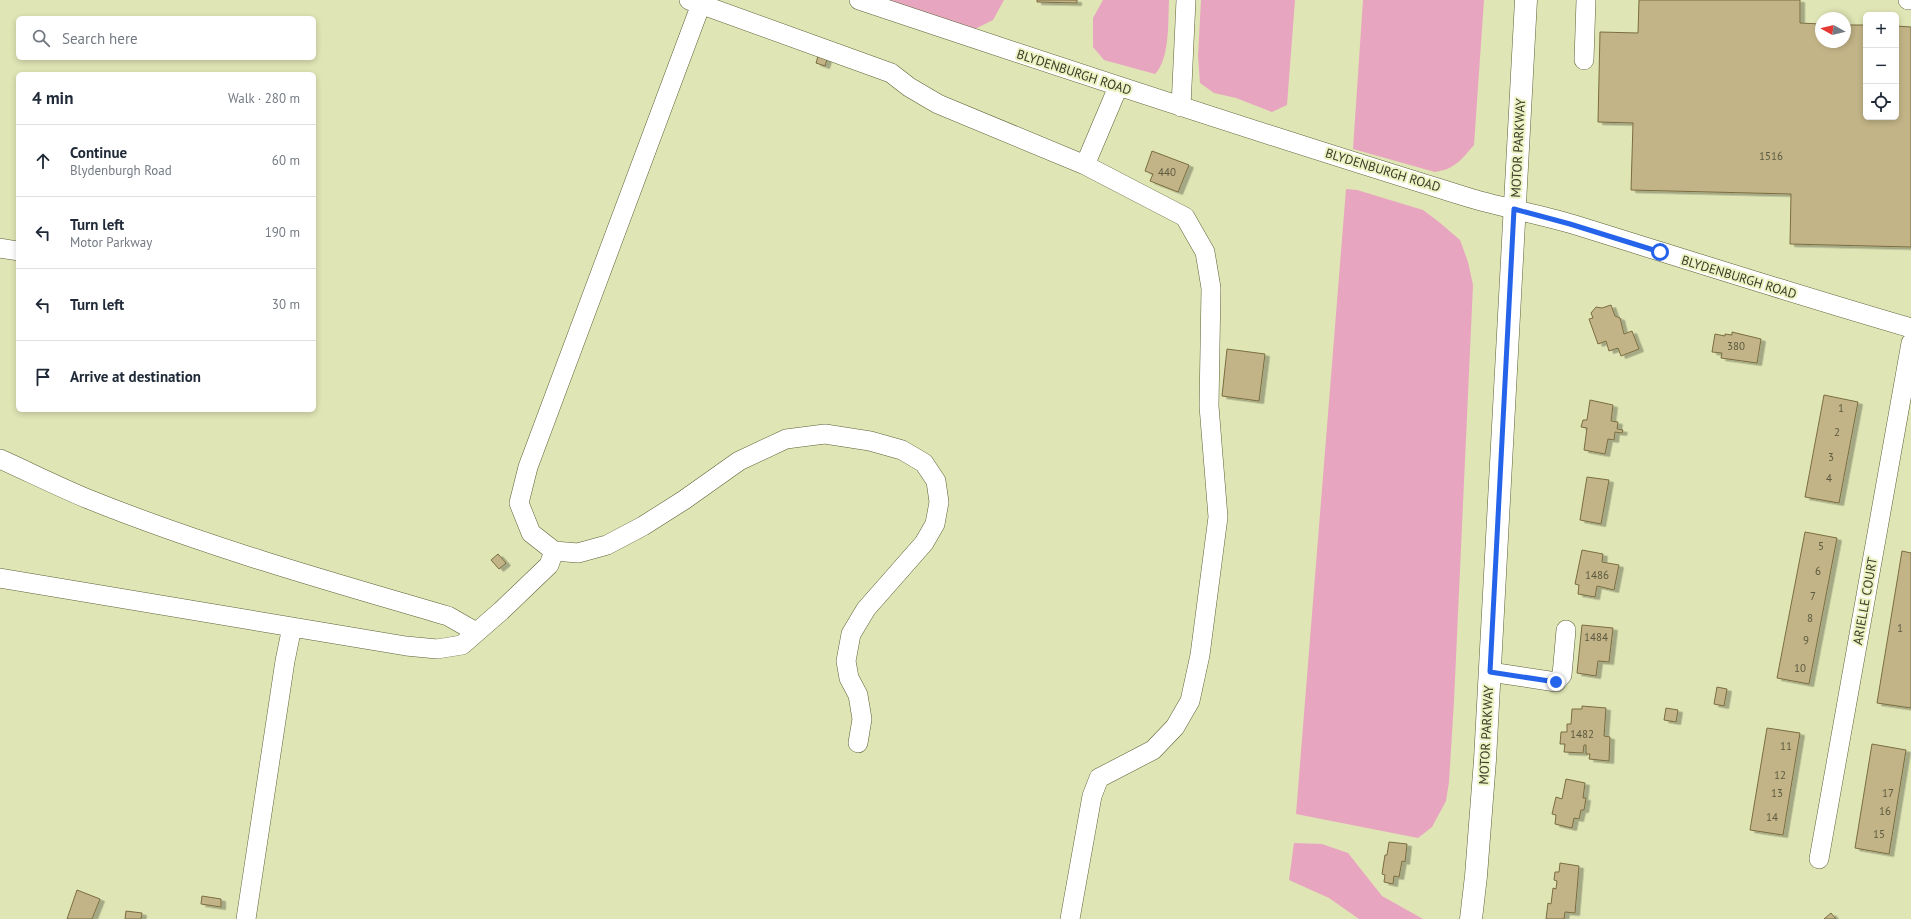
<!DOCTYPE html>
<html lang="en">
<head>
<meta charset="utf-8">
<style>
	:root { --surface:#fff; --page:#f6f6f7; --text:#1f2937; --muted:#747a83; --line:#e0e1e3 }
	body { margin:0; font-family:"PT Sans",sans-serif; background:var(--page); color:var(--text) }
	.controls { position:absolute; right:12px; top:12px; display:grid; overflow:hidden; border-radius:6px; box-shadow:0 2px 6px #0003 }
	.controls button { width:36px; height:36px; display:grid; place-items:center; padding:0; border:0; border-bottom:1px solid var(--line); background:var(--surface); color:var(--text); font:20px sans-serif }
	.compass { position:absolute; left:1815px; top:12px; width:36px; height:36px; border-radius:50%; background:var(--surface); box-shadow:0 2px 6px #0003; rotate:278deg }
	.stop { position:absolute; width:12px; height:12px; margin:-9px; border:3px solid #2563eb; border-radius:50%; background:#fff }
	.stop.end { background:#2563eb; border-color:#fff; box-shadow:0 1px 4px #0008 }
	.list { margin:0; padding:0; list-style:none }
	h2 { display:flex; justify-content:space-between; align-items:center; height:52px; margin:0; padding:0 16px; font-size:17px }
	h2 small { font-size:13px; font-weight:400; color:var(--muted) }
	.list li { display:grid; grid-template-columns:26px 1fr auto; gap:12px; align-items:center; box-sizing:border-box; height:72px; padding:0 16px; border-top:1px solid var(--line) }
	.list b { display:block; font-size:15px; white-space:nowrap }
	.list p { margin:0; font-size:13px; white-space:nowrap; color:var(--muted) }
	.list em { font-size:13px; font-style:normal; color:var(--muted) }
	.icon { flex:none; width:22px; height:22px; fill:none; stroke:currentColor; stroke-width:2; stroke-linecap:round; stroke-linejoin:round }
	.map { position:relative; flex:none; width:1911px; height:919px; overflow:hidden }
	.search { position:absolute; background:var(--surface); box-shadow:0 2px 6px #0003; left:16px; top:16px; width:300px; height:44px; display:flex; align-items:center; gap:10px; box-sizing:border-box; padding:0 14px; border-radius:6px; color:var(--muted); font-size:15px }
	.panel { position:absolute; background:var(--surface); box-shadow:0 2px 6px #0003; left:16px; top:72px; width:300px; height:340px; border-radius:6px }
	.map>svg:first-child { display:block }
	.green { fill:#e8a5c0 }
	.building { fill:#c2b486; stroke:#7a6d41; filter:url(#shadow) }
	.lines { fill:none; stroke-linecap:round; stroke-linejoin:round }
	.minor-casing { stroke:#5d6136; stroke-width:20 }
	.major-casing { stroke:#5d6136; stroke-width:23 }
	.minor { stroke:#fff; stroke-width:19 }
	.major { stroke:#fff; stroke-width:22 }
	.route { stroke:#2563eb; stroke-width:5 }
	.labels { text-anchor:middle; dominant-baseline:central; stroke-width:4; stroke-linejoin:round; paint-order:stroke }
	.number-label { font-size:11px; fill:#5c5a40 }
	.street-label { font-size:13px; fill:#3a3c29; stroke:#ecf2c1 }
</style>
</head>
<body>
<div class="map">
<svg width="1911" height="919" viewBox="0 0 1911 919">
	<defs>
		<filter id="shadow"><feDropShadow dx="4.5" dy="2.5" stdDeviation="0" flood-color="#0004"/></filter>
	</defs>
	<rect width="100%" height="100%" fill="#dfe5b4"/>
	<path class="green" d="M873 0H1004L993 20 967 33Z
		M1103 0H1169C1168 21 1170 59 1155 74L1104 60 1093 47V18Z
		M1201 0H1295L1287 105 1272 112 1236 98 1214 93 1200 83 1198 56Z
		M1363 0H1484L1474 145C1461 160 1455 169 1435 172L1353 149Z
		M1346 189 1357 190 1423 210 1439 222 1460 240 1468 262 1473 285 1454 701 1449 782 1446 801 1432 827 1418 838 1296 814Z
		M1294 843 1322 844 1348 853 1382 896 1423 919H1359L1329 898 1289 880Z"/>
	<path class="building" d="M1037 0H1077V3L1037 2Z
		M1639 0H1800V23L1821 24V42H1845V25H1866V117H1896V26L1911 27V247L1790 244 1791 194 1631 190 1633 123 1598 122 1600 32 1638 33Z
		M819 53 828 56 825 66 816 63Z
		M1152 151 1189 165 1178 192 1150 181 1153 174 1145 171Z
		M1611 305 1615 316 1620 318 1624 334 1632 331 1639 349 1621 356 1618 348 1609 351 1606 341 1598 344 1589 319 1593 318 1591 313 1596 307 1602 308Z
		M1732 332 1761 339 1757 363 1721 358 1722 353 1712 352 1715 334 1725 336V334L1732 335Z
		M1227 349 1265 354 1259 401 1222 396Z
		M1824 395 1858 402 1839 503 1805 497Z
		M1590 400 1613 405 1611 421 1618 422 1617 429 1623 430 1622 433 1615 432 1614 440 1608 439 1605 454 1584 450 1587 428 1581 427 1583 420H1587Z
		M1587 477 1609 480 1601 524 1580 520Z
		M1805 532 1837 538 1809 684 1777 678Z
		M1582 550 1603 554 1602 562 1619 565 1614 590 1597 586 1595 597 1578 594 1579 585 1575 584Z
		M1902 551 1911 553V708L1877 703Z
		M498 554 506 563 499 569 491 560Z
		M1582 625 1613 628 1609 662 1598 661 1596 676 1577 673Z
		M1717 687 1727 689 1724 706 1714 704Z
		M1582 706 1606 708 1604 736 1610 737 1609 761 1589 759 1590 754H1586V745H1584L1583 753 1564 752 1565 744H1560L1561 732H1567V724H1571L1572 709H1582Z
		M1666 708 1678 710 1676 722 1664 720Z
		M1767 728 1800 733 1783 835 1750 830Z
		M1872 744 1906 750 1889 854 1855 848Z
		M1566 779 1585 783 1583 798H1586L1584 810H1581L1579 819 1574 818 1572 828 1555 824 1556 815 1552 814 1556 797 1562 799Z
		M1389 842 1407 844 1405 862 1402 861 1399 877 1394 876 1393 884 1384 882 1385 875 1382 874 1385 855H1387Z
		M1560 863 1579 866 1575 913 1565 912 1564 919H1546L1548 903 1551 904 1553 888 1556 889 1557 881 1554 880 1555 872H1559Z
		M77 890 100 899 92 919H67Z
		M202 896 221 899V907L201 904Z
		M126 911 142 913 141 919H125Z
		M1831 913 1836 919H1824Z"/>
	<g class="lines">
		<defs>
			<path id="minor" d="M689 0 891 73 909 87 938 104 1085 165 1185 217 1205 252 1211 288 1209 406 1218 517 1200 655 1190 701 1175 727 1153 750 1099 778 1092 796 1070 919
				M859 0C1062 68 1265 135 1470 198 1504 208 1538 214 1572 224 1685 259 1797 295 1911 328
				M1908 0H1911
				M1584 60 1586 0
				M1181 107 1186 0
				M1085 165 1118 87
				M0 248 18 251
				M0 459C29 472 59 487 88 499 205 546 327 581 448 616L476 632
				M554 551 531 533 519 503 528 467 701 4
				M0 578 406 646 437 649 462 645 501 611 549 565 554 551 578 553 607 545 643 526 684 500 739 461 786 439 825 434 870 441 902 450 924 463 936 481 939 502 935 524 924 543 866 609 851 634 846 661 849 678 858 695 862 719 858 743
				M1490 672 1556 682 1562 675 1566 630
				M1819 859 1911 343
				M246 919 285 661 292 627"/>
			<path id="major" d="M1471 919 1476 876 1485 760 1526 0"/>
		</defs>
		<use href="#minor" class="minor-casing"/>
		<use href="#major" class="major-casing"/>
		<use href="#minor" class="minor"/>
		<use href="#major" class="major"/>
	</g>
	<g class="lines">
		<path class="route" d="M1556 682 1490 672 1514 209 1570 224 1660 252"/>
	</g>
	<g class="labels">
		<g class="number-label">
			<text x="1771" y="156">1516</text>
			<text x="1167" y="172">440</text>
			<text x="1736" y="346">380</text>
			<text x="1841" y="408">1</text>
			<text x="1837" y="432">2</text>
			<text x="1831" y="457">3</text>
			<text x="1829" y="478">4</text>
			<text x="1821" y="546">5</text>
			<text x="1818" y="571">6</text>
			<text x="1597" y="575">1486</text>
			<text x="1813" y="596">7</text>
			<text x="1810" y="618">8</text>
			<text x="1900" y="628">1</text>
			<text x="1596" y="637">1484</text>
			<text x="1806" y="640">9</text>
			<text x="1800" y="668">10</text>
			<text x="1582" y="734">1482</text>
			<text x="1786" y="746">11</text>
			<text x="1780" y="775">12</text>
			<text x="1777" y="793">13</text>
			<text x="1888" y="793">17</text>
			<text x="1885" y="811">16</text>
			<text x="1772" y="817">14</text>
			<text x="1879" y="834">15</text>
		</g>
		<g class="street-label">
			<text transform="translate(1074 72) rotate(18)">BLYDENBURGH ROAD</text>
			<text transform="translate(1518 148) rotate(-87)">MOTOR PARKWAY</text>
			<text transform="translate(1383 170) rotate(17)">BLYDENBURGH ROAD</text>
			<text transform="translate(1739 277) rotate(17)">BLYDENBURGH ROAD</text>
			<text transform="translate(1865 601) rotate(-80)">ARIELLE COURT</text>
			<text transform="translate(1486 735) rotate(-87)">MOTOR PARKWAY</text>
		</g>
	</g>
</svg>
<div class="controls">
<button>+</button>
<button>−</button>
<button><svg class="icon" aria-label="locate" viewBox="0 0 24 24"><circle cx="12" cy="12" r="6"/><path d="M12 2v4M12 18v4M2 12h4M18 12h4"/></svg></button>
</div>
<svg class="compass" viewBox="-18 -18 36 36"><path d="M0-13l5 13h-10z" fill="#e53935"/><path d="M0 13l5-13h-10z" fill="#747a83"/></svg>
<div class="stop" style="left:1660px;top:252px"></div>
<div class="stop end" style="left:1556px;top:682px"></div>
<div class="search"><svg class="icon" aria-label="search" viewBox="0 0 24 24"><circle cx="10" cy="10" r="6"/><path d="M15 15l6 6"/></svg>Search here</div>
<section class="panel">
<h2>4 min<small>Walk · 280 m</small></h2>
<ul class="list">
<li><svg class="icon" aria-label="ahead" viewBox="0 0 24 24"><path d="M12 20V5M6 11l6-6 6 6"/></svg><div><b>Continue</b><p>Blydenburgh Road</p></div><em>60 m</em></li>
<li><svg class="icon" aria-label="left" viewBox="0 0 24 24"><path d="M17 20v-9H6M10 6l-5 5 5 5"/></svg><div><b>Turn left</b><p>Motor Parkway</p></div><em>190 m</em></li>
<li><svg class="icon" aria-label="left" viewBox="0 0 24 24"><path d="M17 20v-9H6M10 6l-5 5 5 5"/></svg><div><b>Turn left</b></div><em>30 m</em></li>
<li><svg class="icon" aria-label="arrive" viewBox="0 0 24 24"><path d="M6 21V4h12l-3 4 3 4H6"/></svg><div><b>Arrive at destination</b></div></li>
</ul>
</section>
</div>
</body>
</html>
